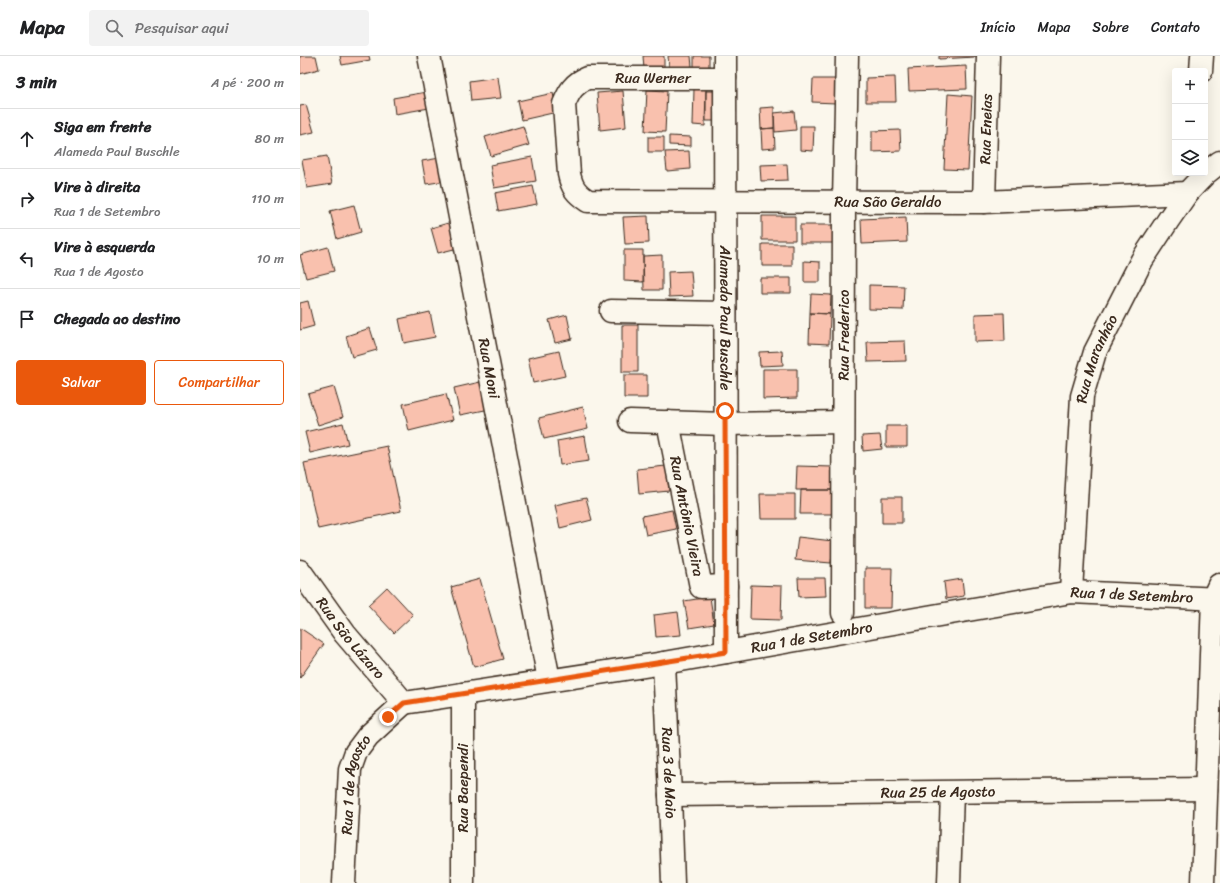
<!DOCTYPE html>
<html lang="pt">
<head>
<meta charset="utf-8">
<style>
	:root { --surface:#fff; --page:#f2f2f2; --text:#202124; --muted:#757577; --line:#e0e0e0; --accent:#ea580c }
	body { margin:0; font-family:Sriracha,sans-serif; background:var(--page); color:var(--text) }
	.controls { position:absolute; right:12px; top:12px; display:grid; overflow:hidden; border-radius:4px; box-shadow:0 4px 16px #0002 }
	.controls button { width:36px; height:36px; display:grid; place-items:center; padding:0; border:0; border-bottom:1px solid var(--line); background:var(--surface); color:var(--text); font:20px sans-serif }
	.stop { position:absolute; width:12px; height:12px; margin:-9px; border:3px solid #ea580c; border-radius:50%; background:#fff }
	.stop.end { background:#ea580c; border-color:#fff; box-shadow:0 1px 4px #0008 }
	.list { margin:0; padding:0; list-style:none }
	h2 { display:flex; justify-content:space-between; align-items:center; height:52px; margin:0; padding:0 16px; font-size:17px }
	h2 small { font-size:13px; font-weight:400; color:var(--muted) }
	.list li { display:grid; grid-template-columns:26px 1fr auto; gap:12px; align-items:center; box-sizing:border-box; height:60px; padding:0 16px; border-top:1px solid var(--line) }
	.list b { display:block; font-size:15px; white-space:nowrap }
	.list p { margin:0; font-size:13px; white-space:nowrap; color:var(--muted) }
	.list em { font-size:13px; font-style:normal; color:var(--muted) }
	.actions { display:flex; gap:8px; padding:12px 16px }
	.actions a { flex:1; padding:9px 0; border:1px solid var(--accent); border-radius:4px; text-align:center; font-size:14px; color:var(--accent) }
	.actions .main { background:var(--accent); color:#fff }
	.icon { flex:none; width:22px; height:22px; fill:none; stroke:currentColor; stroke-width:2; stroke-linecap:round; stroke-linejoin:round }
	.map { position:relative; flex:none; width:920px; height:827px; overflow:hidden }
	header { display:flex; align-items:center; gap:24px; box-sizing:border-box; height:56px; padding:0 20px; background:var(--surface); border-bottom:1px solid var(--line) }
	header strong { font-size:19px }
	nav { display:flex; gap:22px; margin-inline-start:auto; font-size:14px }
	.search { width:280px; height:36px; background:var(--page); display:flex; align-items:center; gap:10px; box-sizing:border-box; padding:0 14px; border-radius:4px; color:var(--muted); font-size:15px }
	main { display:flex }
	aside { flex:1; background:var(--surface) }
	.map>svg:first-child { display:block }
	.building { fill:#f9c1ae; stroke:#3b2a1e }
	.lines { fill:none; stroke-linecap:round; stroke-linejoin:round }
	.street-casing { stroke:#3b2a1e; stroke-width:25 }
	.street { stroke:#fbf7ec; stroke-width:22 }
	.route { stroke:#ea580c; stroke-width:5 }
	.labels { text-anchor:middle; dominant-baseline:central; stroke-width:3; stroke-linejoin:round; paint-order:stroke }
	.street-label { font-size:15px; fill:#3b2a1e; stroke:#fbf7ec }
</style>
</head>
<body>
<header>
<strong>Mapa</strong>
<div class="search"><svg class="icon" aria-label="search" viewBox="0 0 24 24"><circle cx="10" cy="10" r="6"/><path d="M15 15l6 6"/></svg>Pesquisar aqui</div>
<nav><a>Início</a><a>Mapa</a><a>Sobre</a><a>Contato</a></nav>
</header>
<main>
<aside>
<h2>3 min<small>A pé · 200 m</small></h2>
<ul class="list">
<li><svg class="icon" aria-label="ahead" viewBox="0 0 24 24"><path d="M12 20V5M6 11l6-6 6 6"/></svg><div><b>Siga em frente</b><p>Alameda Paul Buschle</p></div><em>80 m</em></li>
<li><svg class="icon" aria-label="right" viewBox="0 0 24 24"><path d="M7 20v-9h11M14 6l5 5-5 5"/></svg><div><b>Vire à direita</b><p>Rua 1 de Setembro</p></div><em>110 m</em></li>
<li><svg class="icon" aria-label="left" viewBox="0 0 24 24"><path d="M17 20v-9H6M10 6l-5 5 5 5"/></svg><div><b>Vire à esquerda</b><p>Rua 1 de Agosto</p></div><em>10 m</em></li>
<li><svg class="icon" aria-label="arrive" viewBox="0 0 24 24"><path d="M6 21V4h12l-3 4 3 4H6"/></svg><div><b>Chegada ao destino</b></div></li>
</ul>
<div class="actions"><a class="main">Salvar</a><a>Compartilhar</a></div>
</aside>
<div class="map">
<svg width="920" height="827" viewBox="0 0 920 827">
	<rect width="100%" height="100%" fill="#fbf7ec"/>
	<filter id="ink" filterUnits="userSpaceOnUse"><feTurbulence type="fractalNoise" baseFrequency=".025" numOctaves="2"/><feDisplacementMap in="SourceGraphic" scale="8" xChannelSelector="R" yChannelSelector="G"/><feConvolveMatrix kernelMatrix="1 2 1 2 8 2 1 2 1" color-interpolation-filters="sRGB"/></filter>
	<g filter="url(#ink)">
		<path class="building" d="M0 0H16L19 13 0 18Z
			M40 0H69L70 4 42 9Z
			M343 0H364V12L344 13Z
			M368 0H391L392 11H369Z
			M394 0H409V17H394Z
			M639 0H675V1L639 3Z
			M666 10 667 33 609 35 608 13Z
			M198 21 201 42 171 45 169 25Z
			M595 21 596 46H566V22Z
			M513 23H537L536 47 512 46Z
			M394 33H406L405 70 393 69Z
			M347 34 367 35 365 76 345 75Z
			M132 35 135 51 95 58 93 42Z
			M323 35 326 71 300 74 297 37Z
			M406 35H414L415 65H406Z
			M253 37 257 56 222 64 218 45Z
			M648 38 672 40 668 114 644 113Z
			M6 49 14 76 0 79V50Z
			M474 51V72L461 73 460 52Z
			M494 55 496 74 475 76 474 57Z
			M223 70 229 89 191 100 185 81Z
			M500 70H514L513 95 500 94Z
			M474 72 475 92 462 93 461 73Z
			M600 74 601 95 572 96V75Z
			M369 80 391 81V90L369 89Z
			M348 81H364V96H348Z
			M389 95 390 113 367 115 365 96Z
			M27 100 32 128 7 132 2 104Z
			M232 101 236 125 194 132 190 109Z
			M140 102 145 125 126 128 122 105Z
			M487 108 488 124 461 125 460 109Z
			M233 130 237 148 198 155 195 137Z
			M54 149 61 176 37 183 30 155Z
			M348 160 349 187 325 188 323 161Z
			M462 160H495V184H462Z
			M606 161 607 186 562 188 561 163Z
			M155 165 162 191 138 197 131 172Z
			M500 169H534V187H500Z
			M462 188H492V210H462Z
			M28 191 34 215 6 222 0 199Z
			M324 194H343V226L324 225Z
			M362 199V234H344L343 200Z
			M504 205 520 206V226H504Z
			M391 215 393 240 369 241 368 216Z
			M460 222H491V237H460Z
			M569 229 604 230 603 254 569 253Z
			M511 238 531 239 530 258 510 257Z
			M8 245 14 270 0 274V247Z
			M130 256 135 281 104 287 99 263Z
			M510 257 530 258 529 288 509 287Z
			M704 257 705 285 675 286V258Z
			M267 259 272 283 255 287 249 264Z
			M322 269H338V316H322Z
			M70 272 77 294 52 301 46 280Z
			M605 285 606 305 568 306 567 286Z
			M259 295 265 320 233 327 228 302Z
			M482 295 483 309 460 310 459 296Z
			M463 313H497V342L463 343Z
			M324 319H347V342H324Z
			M189 324 195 352 160 359 154 332Z
			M34 331 43 361 18 369 8 338Z
			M146 338 153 364 109 375 103 348Z
			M283 351 288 373 244 383 239 362Z
			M43 367 48 388 10 397 5 376Z
			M586 370H607V391H586Z
			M580 379 582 393 563 395 562 380Z
			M285 380 289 405 260 409 257 385Z
			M87 390 101 455 18 473 4 407Z
			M366 410 369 435 339 438 337 413Z
			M497 410 533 411V434H496Z
			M501 434H533V458H500Z
			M460 438H495V463H461Z
			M582 441H602V467H582Z
			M286 442 292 464 260 472 255 449Z
			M372 454 376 473 346 479 342 460Z
			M498 481 533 485 531 507 495 504Z
			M565 512H592L591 552H565Z
			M498 522H525L526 540 499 541Z
			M180 523 203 603 174 611 151 531Z
			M662 523 664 540 646 543 644 526Z
			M451 529 482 530 481 564 450 563Z
			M87 531 113 559 94 577 68 549Z
			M410 541 414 568 389 572 384 545Z
			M378 556 381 579 356 581 354 559Z
			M0 572 24 588 0 622Z"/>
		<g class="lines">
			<defs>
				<g id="street">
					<path id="s1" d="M129 0 249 624"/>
					<path id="s2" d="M425 0 426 596"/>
					<path d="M901 15 902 0"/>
					<path id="s3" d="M425 22H287C274 27 269 36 264 48L269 118C272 132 276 137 288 145L684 146 887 137"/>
					<path id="s4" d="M684 146 688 0"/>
					<path d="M311 255 425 257"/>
					<path d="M330 365 425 368 543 366"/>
					<path id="s5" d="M368 366 401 531 426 530"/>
					<path id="s6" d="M0 515 45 578 104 647"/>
					<path id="s7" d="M771 536 782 340 795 296 842 204 869 163 887 137 906 117 920 106"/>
					<path id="s8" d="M543 557 544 145 547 0"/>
					<path id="s9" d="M364 607 370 739 373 827"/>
					<path id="s10" d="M104 647 364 607 771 536 920 543"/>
					<path id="s11" d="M370 739 906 733"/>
					<path id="s12" d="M44 827 50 713 56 696 68 680 104 647"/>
					<path d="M163 827V638"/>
					<path d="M649 827 652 737"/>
					<path d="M903 827 913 542 919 529"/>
				</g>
			</defs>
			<use href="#street" class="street-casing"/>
			<use href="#street" class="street"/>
		</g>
	</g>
	<g class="lines" filter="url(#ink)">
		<path class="route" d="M88 661 104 647 426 596 425 355"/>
	</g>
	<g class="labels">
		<g class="street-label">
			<text x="353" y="22">Rua Werner</text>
			<text stroke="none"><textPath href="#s4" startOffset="73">Rua Eneias</textPath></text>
			<text stroke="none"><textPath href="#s3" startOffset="578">Rua São Geraldo</textPath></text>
			<text stroke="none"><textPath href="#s2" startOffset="262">Alameda Paul Buschle</textPath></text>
			<text stroke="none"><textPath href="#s8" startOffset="278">Rua Frederico</textPath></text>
			<text stroke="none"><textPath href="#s7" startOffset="236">Rua Maranhão</textPath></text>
			<text stroke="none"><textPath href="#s1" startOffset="318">Rua Moni</textPath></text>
			<text stroke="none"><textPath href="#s5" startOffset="96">Rua Antônio Vieira</textPath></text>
			<text stroke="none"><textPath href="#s10" startOffset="737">Rua 1 de Setembro</textPath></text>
			<text stroke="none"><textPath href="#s10" startOffset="413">Rua 1 de Setembro</textPath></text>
			<text stroke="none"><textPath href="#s6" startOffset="84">Rua São Lázaro</textPath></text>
			<text stroke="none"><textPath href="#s9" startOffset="110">Rua 3 de Maio</textPath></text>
			<text stroke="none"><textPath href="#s12" startOffset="100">Rua 1 de Agosto</textPath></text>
			<text transform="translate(163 732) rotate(-90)">Rua Baependi</text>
			<text stroke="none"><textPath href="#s11" startOffset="268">Rua 25 de Agosto</textPath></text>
		</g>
	</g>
</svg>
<div class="controls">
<button>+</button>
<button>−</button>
<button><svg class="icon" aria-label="layers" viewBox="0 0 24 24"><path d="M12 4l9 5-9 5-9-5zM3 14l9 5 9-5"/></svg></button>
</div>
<div class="stop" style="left:425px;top:355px"></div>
<div class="stop end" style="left:88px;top:661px"></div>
</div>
</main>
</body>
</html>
